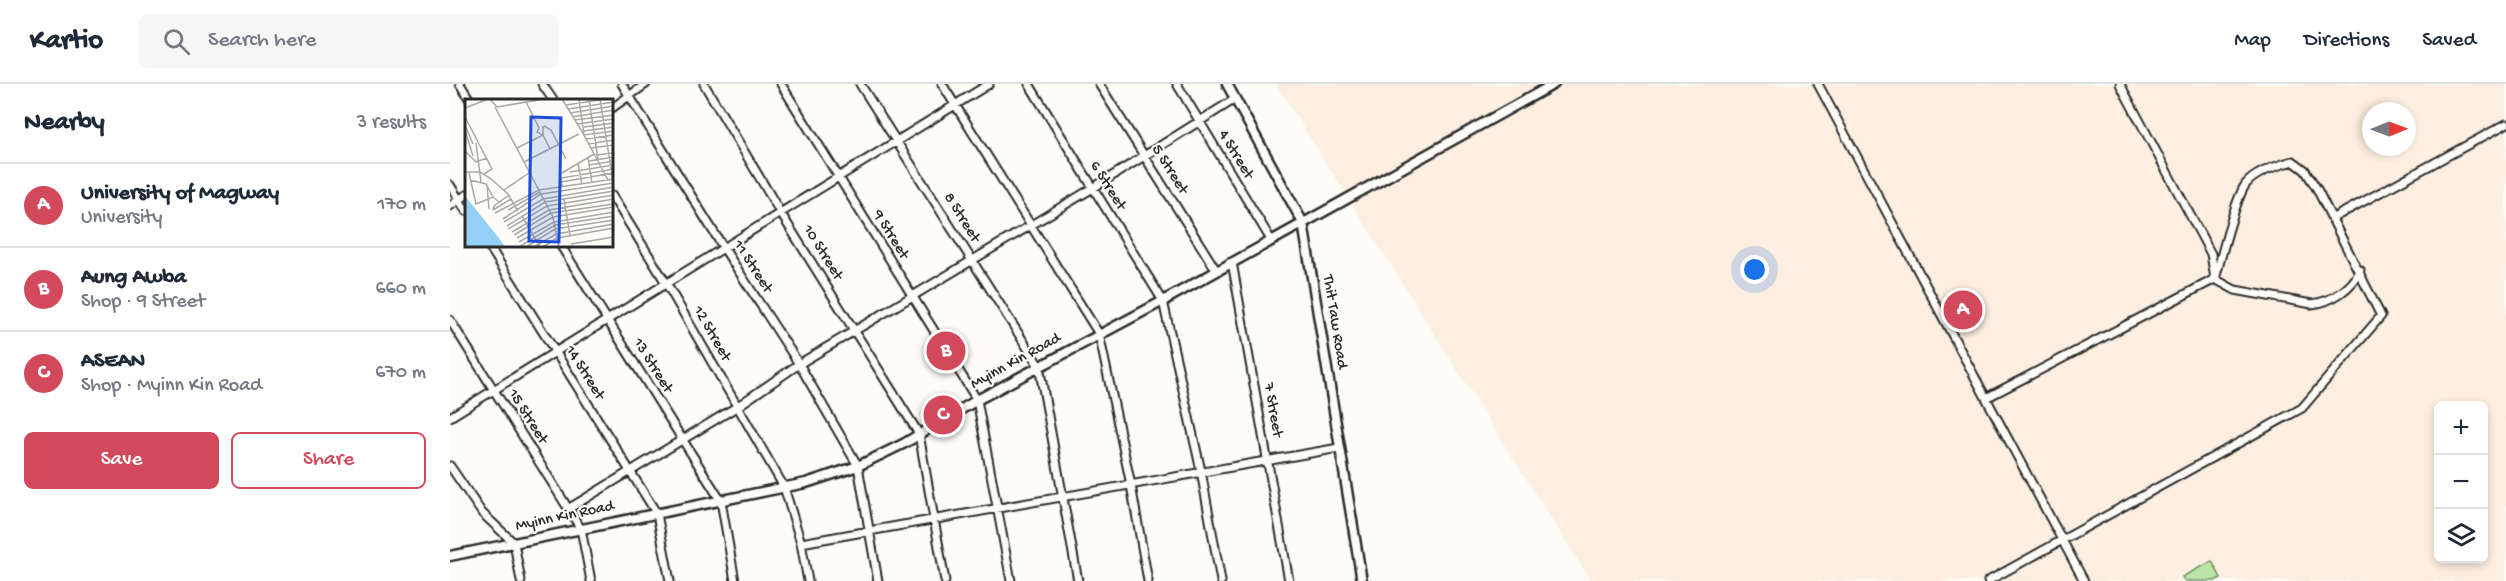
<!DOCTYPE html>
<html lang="en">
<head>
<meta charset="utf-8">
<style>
	:root { --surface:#fff; --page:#f6f6f7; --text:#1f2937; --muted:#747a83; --line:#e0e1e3; --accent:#d1495b }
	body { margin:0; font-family:"Gochi Hand",sans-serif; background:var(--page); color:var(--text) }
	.controls { position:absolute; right:18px; bottom:18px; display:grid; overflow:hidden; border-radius:9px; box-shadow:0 3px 9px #0003 }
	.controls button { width:54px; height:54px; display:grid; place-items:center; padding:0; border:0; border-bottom:2px solid var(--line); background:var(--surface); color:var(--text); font:30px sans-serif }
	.compass { position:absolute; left:1912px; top:18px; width:54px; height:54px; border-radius:50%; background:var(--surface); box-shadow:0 3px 9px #0003; rotate:89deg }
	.you { position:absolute; left:1305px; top:186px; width:21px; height:21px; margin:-15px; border:4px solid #fff; border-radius:50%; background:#1a73e8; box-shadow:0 0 0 9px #1a73e833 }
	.badge { display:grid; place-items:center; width:39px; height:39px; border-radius:50%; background:var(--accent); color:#fff; font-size:20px; font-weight:700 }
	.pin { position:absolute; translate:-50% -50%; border:3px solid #fff; box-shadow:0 2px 6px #0006 }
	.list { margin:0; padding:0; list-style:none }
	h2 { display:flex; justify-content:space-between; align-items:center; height:78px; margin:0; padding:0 24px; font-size:26px }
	h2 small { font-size:20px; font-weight:400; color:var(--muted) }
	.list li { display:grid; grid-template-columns:39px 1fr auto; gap:18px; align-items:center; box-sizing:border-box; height:84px; padding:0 24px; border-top:2px solid var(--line) }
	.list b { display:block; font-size:22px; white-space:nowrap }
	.list p { margin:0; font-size:20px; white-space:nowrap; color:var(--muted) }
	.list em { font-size:20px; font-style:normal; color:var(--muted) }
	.actions { display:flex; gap:12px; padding:18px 24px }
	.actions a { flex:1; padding:14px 0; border:2px solid var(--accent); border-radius:9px; text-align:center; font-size:21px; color:var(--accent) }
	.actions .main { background:var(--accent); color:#fff }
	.icon { flex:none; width:33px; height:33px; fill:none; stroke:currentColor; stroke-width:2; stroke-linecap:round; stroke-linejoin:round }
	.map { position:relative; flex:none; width:2056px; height:497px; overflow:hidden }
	header { display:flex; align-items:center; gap:36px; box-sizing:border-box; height:84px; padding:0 30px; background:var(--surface); border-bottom:2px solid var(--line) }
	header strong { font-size:28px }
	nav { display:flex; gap:33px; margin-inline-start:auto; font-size:21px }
	.search { width:420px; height:54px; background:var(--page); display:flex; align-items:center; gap:15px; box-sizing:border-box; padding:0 21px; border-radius:9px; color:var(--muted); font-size:22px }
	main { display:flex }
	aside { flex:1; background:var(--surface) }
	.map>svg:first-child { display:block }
	.built { fill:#fceee0; fill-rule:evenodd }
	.green { fill:#b8e7a6; stroke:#728968; stroke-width:1.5 }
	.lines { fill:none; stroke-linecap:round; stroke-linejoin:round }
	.minor-casing { stroke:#2b2b2b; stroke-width:11 }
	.tertiary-casing { stroke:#2b2b2b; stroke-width:13 }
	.minor { stroke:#fdfcf7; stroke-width:7 }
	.tertiary { stroke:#fdfcf7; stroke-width:8 }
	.labels { text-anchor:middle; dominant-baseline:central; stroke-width:4.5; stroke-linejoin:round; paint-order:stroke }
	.street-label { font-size:16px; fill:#2b2b2b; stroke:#fdfcf7 }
	.inset-road { fill:none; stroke:#a9a8a5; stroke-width:1.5 }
	.view { fill:#1d4ed8; fill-opacity:0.15; stroke:#1d4ed8; stroke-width:3 }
	.inset-edge { fill:none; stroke:#2b2b2b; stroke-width:3 }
</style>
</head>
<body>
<header>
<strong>Kartio</strong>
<div class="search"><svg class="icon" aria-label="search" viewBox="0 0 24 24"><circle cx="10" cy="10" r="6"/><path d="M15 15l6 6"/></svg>Search here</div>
<nav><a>Map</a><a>Directions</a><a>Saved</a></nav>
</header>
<main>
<aside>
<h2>Nearby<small>3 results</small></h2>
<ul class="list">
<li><span class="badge">A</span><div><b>University of Magway</b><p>University</p></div><em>170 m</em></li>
<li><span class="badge">B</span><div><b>Aung Awba</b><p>Shop · 9 Street</p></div><em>660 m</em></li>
<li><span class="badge">C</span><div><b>ASEAN</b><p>Shop · Myinn Kin Road</p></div><em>670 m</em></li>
</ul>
<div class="actions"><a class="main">Save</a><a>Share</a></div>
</aside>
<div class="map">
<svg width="2056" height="497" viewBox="0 0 2056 497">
	<rect width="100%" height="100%" fill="#fdfcf7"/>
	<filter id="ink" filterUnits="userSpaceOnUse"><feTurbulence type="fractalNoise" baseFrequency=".0167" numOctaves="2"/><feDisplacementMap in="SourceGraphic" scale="12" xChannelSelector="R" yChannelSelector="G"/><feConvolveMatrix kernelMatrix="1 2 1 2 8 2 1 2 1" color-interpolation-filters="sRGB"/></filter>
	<g filter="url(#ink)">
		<path class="built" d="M826 0H2056V497H1141ZM1921 27H1957V63H1921ZM1988 322H2034V474H1988Z"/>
		<path class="green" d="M1762 477 1771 494 1765 497H1735L1732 493Z"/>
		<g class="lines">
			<defs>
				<path id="minor" d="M10 0 20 16
					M92 0 103 16
					M172 0 273 163 349 280 408 382 428 497
					M254 0 330 128 469 350 495 497
					M331 0 527 316 561 497
					M410 0 589 282 628 497
					M492 0 649 250 681 401 698 497
					M579 0 713 217 751 387 771 497
					M649 0 766 186 769 185
					M727 0 821 156
					M1368 0 1634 497
					M162 24 196 0
					M0 101 16 127
					M162 112 216 199 334 403 351 459 358 497
					M0 122 16 111
					M1883 134 2056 40
					M39 162 207 430 220 497
					M111 162 271 417 285 497
					M779 179 782 178 839 497
					M0 236 131 445 141 497
					M1536 314 1765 195 1761 170 1670 0
					M0 333 539 0
					M0 382 32 429 64 459 71 497
					M118 425 288 322 349 280 643 104 785 15
					M351 459 889 364
					M1538 497 1852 324 1931 232 1867 105 1855 86 1843 77C1828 81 1806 88 1796 100 1785 114 1771 175 1765 195L1785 206 1862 220C1881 218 1903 204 1910 186"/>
				<path id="tertiary" d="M777 0 853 139 912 497
					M0 472 356 399 408 382 455 359 527 316 713 217 1104 0"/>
			</defs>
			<use href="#minor" class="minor-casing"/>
			<use href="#tertiary" class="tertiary-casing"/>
			<use href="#minor" class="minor"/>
			<use href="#tertiary" class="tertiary"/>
		</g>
	</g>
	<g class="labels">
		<g class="street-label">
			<text transform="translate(785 71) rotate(59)">4 Street</text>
			<text transform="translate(719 86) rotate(58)">5 Street</text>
			<text transform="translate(657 102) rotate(58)">6 Street</text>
			<text transform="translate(511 134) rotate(58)">8 Street</text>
			<text transform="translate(440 151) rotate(58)">9 Street</text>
			<text transform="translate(372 169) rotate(58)">10 Street</text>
			<text transform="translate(302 183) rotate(57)">11 Street</text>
			<text transform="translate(884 238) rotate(81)">Thit Taw Road</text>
			<text transform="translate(261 250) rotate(60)">12 Street</text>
			<text transform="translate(566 278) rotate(-29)">Myinn Kin Road</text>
			<text transform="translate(202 282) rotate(58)">13 Street</text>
			<text transform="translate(134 289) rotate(58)">14 Street</text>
			<text transform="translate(822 326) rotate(80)">7 Street</text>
			<text transform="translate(77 333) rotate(58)">15 Street</text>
			<text transform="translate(115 433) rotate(-12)">Myinn Kin Road</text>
		</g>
	</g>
	<g transform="translate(15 15)">
		<rect width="148" height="148" fill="#fdfcf7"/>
		<path d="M0 97 33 138 40 148H0Z" fill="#94d0f5"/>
		<path class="inset-road" d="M25 0 32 8 79 0M97 0 119 36 149 32M114 0 119 36 143 81M124 0 133 60M135 0 148 82M61 3 74 29 72 33 78 36V27M101 6 141 0M30 8 88 118 94 148M0 9 23 0M103 10 149 3M105 14 149 7M0 18 27 70 19 75M107 18 149 11M110 21 149 16M112 25 149 20M0 26 8 45M79 27 86 31 101 60M119 28 149 24M0 31 8 57M118 32 149 28M121 40 149 36M11 44 16 83M123 45 149 41M52 49 78 36 85 50M126 49 149 46M0 52 11 63 22 59M131 56 149 54M123 59 127 84M124 62 149 58M59 63 114 35M113 64 117 86M124 66 149 62M0 73H15L25 79 43 95 53 112M105 73 149 66M4 74 11 105 28 98 34 103M97 74 129 55M5 81 21 85 28 98M96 83 148 74M22 86 24 110M97 88 96 79 149 70M39 91 64 74M99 100 105 137M28 111 29 107 44 96M28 111 46 100M43 111 75 93M30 114 74 91 149 80M57 117 75 148M38 120 76 95 149 84M39 123 78 100 149 88M42 127 80 103 149 92M43 130 82 107 149 96M47 133 84 111 149 100M49 136 86 114 149 105M52 139 88 118 149 108M54 143 89 123 149 113M106 145 149 138M54 148 90 126 149 117M61 148 90 130 149 121M69 148 91 135 149 125M78 148 92 139 149 129"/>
		<path class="view" d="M66 18 96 19 94 143 64 142Z"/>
		<rect width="148" height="148" class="inset-edge"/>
	</g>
</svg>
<div class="controls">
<button>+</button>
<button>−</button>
<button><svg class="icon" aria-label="layers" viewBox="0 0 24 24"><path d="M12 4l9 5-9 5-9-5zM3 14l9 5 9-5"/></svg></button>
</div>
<svg class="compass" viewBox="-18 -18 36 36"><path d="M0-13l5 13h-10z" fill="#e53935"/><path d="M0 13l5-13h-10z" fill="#747a83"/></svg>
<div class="you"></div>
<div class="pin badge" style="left:1513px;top:226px">A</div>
<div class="pin badge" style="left:496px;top:267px">B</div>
<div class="pin badge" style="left:493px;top:331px">C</div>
</div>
</main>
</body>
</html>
